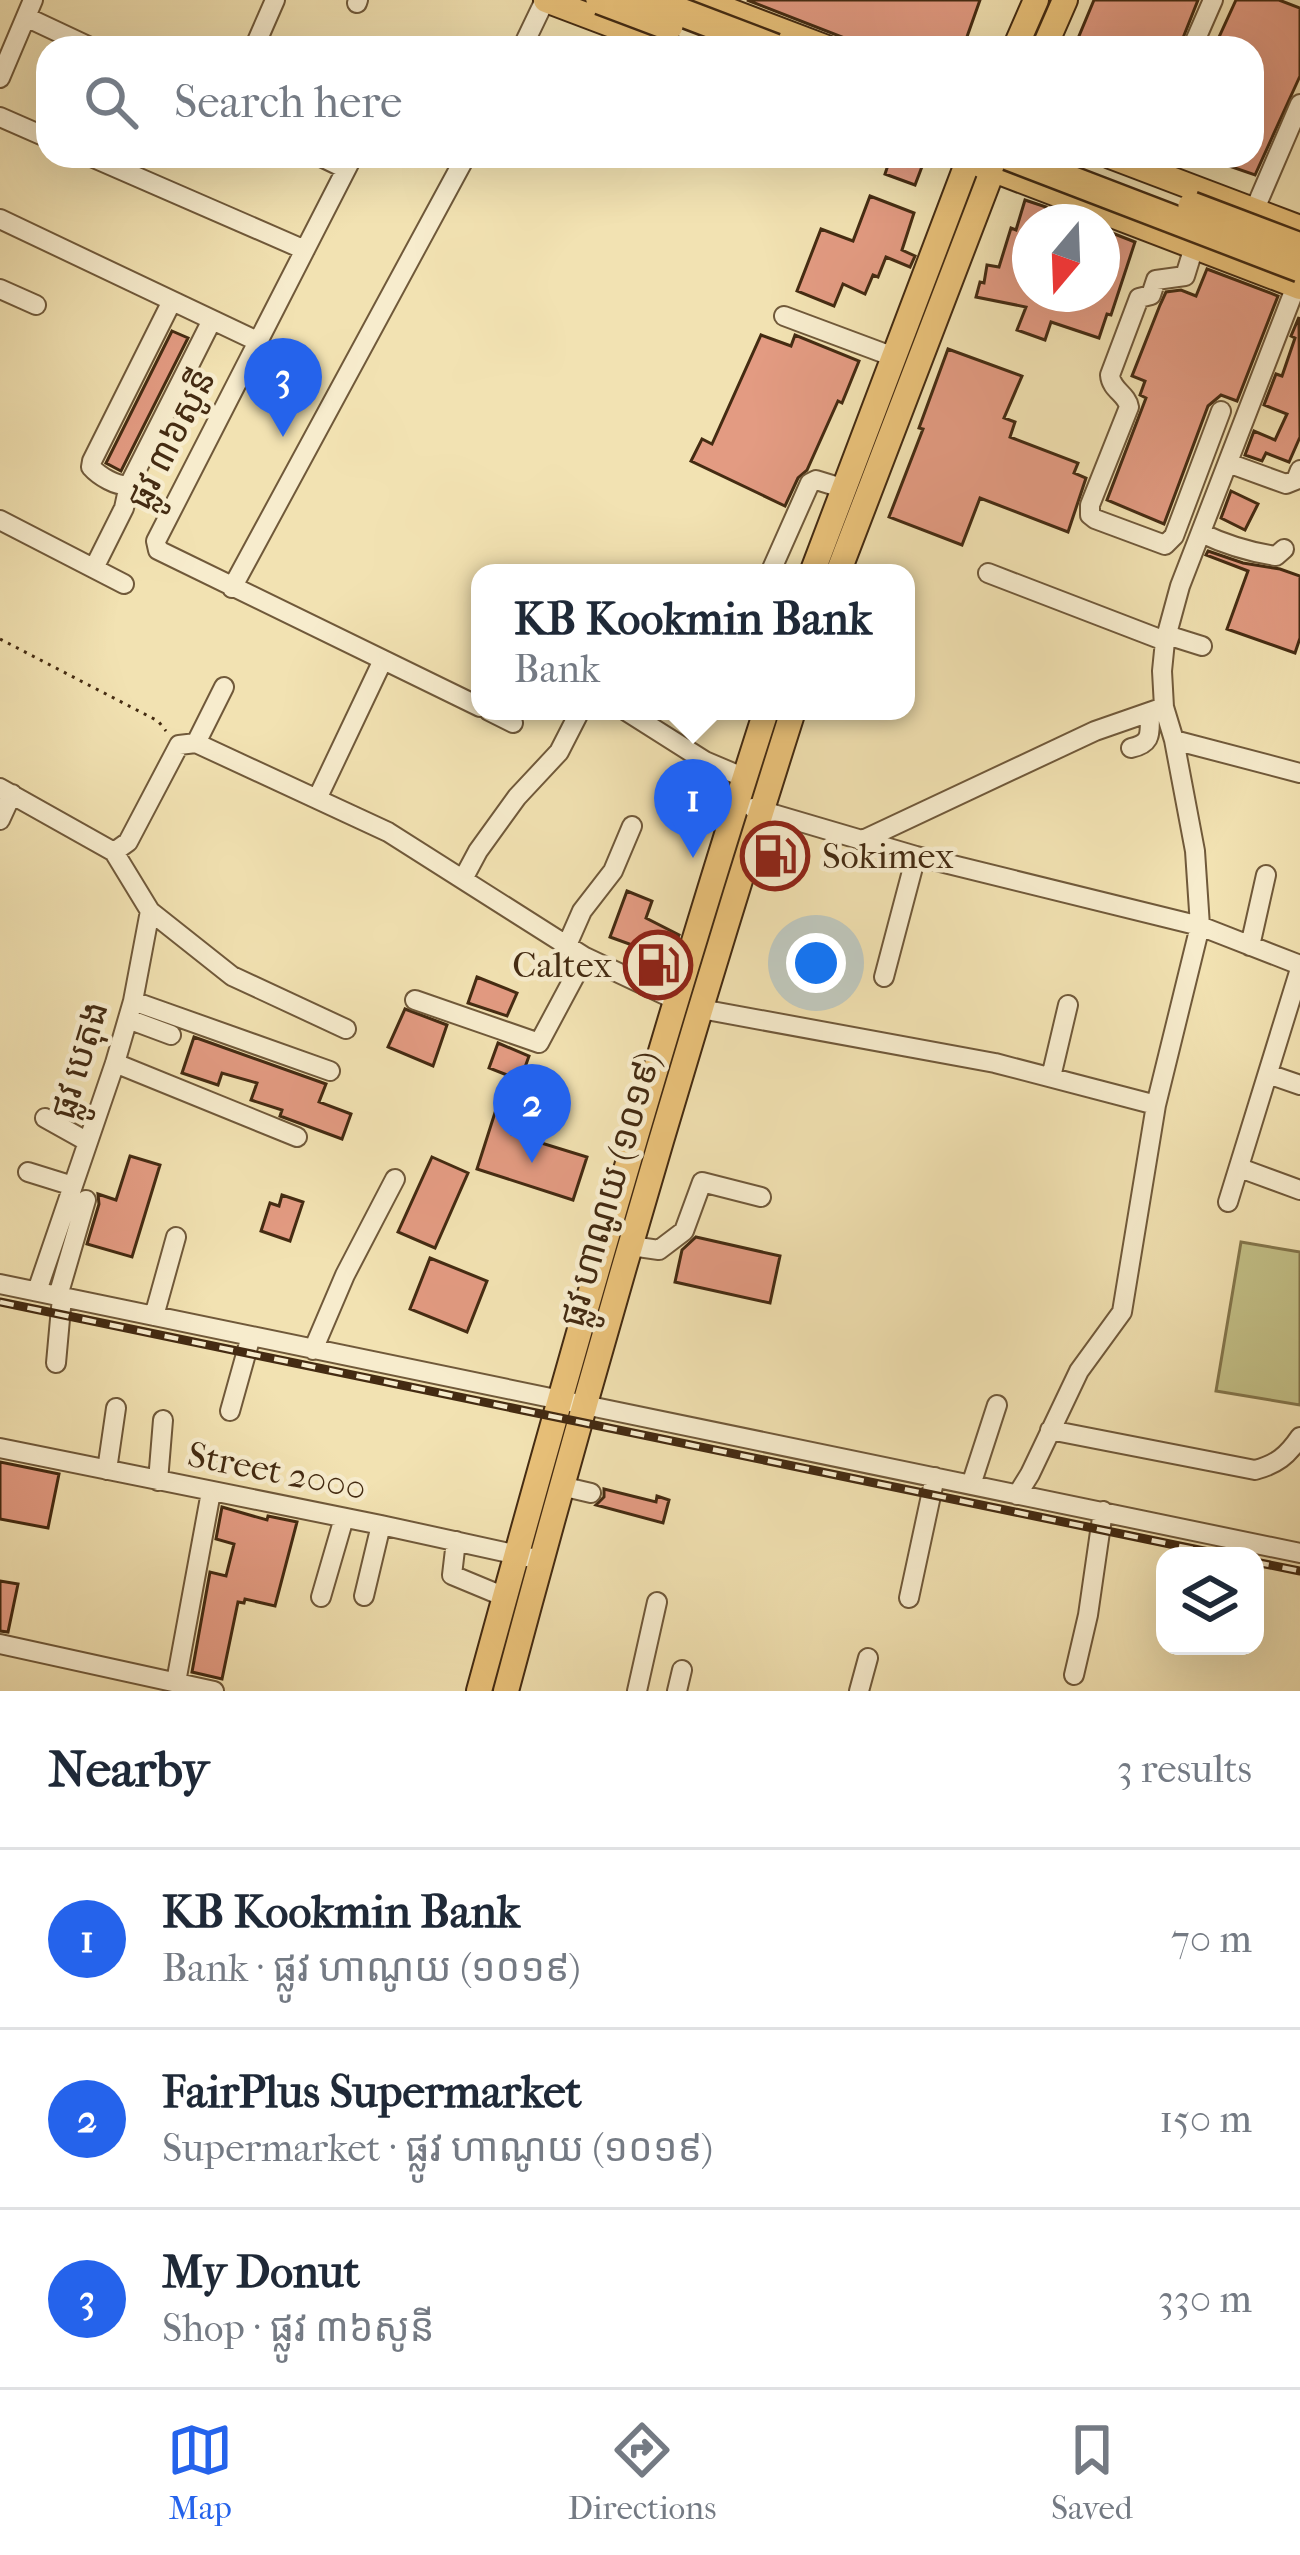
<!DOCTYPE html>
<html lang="en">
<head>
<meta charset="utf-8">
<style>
	:root { --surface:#fff; --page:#f6f6f7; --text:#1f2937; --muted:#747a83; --line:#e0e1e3; --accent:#2563eb }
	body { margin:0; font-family:"IM FELL French Canon","Noto Sans Khmer",serif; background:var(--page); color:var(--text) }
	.controls { position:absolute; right:36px; bottom:36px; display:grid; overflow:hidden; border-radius:24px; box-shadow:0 12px 48px #0002 }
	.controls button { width:108px; height:108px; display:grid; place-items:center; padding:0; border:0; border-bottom:3px solid var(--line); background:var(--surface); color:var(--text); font:60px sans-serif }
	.compass { position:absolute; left:1012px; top:204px; width:108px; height:108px; border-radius:50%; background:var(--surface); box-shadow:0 12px 48px #0002; rotate:199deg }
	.you { position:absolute; left:816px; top:963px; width:42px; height:42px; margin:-30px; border:9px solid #fff; border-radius:50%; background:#1a73e8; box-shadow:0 0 0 18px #1a73e833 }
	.badge { display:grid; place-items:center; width:78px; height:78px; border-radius:50%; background:var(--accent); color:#fff; font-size:39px; font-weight:700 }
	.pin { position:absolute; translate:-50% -99px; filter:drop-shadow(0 3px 6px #0008) }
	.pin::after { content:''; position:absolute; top:63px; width:42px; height:36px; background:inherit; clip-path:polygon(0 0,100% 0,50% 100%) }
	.popup { position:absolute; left:471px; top:564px; width:444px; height:156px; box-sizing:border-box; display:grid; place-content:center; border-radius:24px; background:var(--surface); filter:drop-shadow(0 3px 9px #0005); font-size:39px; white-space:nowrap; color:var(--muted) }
	.popup b { font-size:45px; color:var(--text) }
	.popup::after { content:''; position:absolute; left:50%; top:100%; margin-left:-24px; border:24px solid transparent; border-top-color:var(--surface) }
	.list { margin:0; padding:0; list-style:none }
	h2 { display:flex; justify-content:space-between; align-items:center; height:156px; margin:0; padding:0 48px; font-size:51px }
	h2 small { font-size:39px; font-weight:400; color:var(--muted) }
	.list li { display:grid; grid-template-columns:78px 1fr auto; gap:36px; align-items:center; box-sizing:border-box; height:180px; padding:0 48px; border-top:3px solid var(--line) }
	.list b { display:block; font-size:45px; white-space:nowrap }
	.list p { margin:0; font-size:39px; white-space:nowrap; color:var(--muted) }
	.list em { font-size:39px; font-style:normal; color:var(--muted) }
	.icon { flex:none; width:66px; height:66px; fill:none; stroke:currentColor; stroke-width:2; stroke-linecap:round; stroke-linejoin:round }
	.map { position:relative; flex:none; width:1300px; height:1691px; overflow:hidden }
	.search { position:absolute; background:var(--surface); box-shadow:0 12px 48px #0002; left:36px; right:36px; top:36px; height:132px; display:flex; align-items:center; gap:30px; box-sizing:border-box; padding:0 42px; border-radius:36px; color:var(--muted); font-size:45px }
	.sheet { height:696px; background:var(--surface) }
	nav { display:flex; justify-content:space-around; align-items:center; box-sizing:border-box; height:168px; border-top:3px solid var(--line); background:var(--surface); font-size:33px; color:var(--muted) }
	nav a { display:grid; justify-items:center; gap:6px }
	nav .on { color:var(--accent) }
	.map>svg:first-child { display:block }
	.green { fill:#c3c087; stroke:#84764c; stroke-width:3 }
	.building { fill:#e39b82; stroke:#442b12; stroke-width:3 }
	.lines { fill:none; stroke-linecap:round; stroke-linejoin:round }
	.minor-casing { stroke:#70593a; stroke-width:22 }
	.major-casing { stroke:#442b12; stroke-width:28 }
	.path { stroke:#442b12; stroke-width:3; stroke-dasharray:3 6; stroke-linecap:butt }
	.minor { stroke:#f7eccd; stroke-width:18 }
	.major { stroke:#e9c179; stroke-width:24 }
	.rail-casing { stroke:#442b12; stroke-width:9 }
	.rail { stroke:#f7eccd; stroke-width:4.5; stroke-dasharray:14; stroke-linecap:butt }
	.highway-bridge-casing { stroke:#442b12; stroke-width:32; stroke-linecap:butt }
	.highway-bridge { stroke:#e9c179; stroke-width:27 }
	.labels { text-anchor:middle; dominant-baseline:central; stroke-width:9; stroke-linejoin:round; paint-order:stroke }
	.street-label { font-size:36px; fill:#442b12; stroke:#f7eccd }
	.poi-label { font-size:36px; fill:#442b12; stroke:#f7eccd; text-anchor:start }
</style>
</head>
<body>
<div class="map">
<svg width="1300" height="1691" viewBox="0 0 1300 1691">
	<rect width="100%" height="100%" fill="#f2e2b2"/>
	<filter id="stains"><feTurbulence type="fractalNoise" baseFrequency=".00167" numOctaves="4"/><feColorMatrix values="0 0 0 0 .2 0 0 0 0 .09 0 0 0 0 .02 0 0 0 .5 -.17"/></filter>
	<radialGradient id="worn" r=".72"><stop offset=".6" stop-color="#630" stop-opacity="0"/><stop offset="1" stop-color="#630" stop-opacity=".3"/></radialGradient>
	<path class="green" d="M1241 1242 1300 1252V1405L1216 1391Z"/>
	<path class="building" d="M747 0H980L963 48H870Z
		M1094 0H1198L1179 48H1074Z
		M1236 0H1279L1300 8V76L1255 175 1206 158 1252 156V48H1214Z
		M891 156H926L915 185 885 174Z
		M870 196 914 213 902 250 915 256 910 267 886 257 878 277 873 275 865 294 843 284 834 306 797 291 821 229 853 241Z
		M1025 200 1046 207 1041 222H1030V242L1020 272 1030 275V294H1102V229L1135 242 1111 315 1107 314 1099 338 1051 322 1045 340 1017 330 1026 307 976 297 980 282 984 283 987 265 999 267 1011 228 1016 230Z
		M1207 269 1278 296 1237 401 1221 395 1208 406 1164 524 1107 500 1146 398 1140 395 1145 381 1132 376 1160 305 1166 292 1181 290 1196 296Z
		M1299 317 1300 437 1289 462 1266 453 1262 461 1245 455 1254 431 1275 440 1287 414 1264 405 1276 374 1282 376 1295 338 1291 336Z
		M172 331 188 338 121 471 106 463Z
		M761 335 791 346 795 335 859 361 842 403 838 401 807 470 798 478 785 506 691 461 702 439 712 444Z
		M948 349 1022 376 1004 418 1015 422 1010 437 1078 463 1074 473 1086 478 1068 532 980 498 962 545 889 517 923 429 919 428Z
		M1231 491 1258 504 1245 530 1221 518Z
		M1208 551 1243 563 1280 569 1300 576V638L1295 653 1227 629 1248 571 1206 555Z
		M627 891 652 901 646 918 679 935 665 965 633 949 635 946 610 937Z
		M477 977 517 993 507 1016 468 1003Z
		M405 1009 447 1025 433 1066 388 1047Z
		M194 1037 326 1084 319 1102 351 1114 342 1139 280 1116 282 1110 251 1100 257 1083 222 1073 218 1085 182 1073Z
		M498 1043 529 1056 519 1084 527 1086 512 1134 587 1157 573 1200 477 1169 507 1075 489 1068Z
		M130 1156 160 1165 132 1257 87 1244 99 1204 98 1194 116 1200Z
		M432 1157 468 1173 435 1248 398 1232Z
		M282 1195 303 1202 290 1241 261 1231 270 1203 279 1206Z
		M696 1237 780 1256 770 1303 675 1282 682 1250Z
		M430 1258 487 1281 467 1332 410 1309Z
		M0 1462 59 1474 48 1528 0 1519Z
		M604 1489 656 1502 657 1496 669 1500 663 1523 596 1505 604 1497Z
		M222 1507 267 1520 268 1516 297 1522 275 1606 245 1599 244 1603 238 1602 222 1679 192 1672 210 1572 226 1576 234 1544 216 1539Z
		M0 1581 18 1584 8 1632 0 1631Z"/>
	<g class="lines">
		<defs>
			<path id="minor" d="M357 3 358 0
				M26 17 92 48
				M254 48 275 0
				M522 48 545 0
				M1192 48 1213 0
				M0 78 33 0
				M0 117 48 138
				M89 156 305 250
				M319 156 346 169
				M353 156 156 541 158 550 480 707
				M1254 211 1300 104
				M0 219 257 341
				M1194 247 1185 276 1156 280 1151 295 1139 298 1110 375C1111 390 1127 394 1129 407L1090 505V515L1095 519 1165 545 1174 536 1221 411
				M0 289 36 305
				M784 316 894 357
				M1228 463 1286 484 1296 480 1300 470
				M129 485C117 487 99 476 91 467L92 461 172 301
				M0 520 124 584
				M1201 533C1226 545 1249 552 1276 556L1284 549
				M94 568 124 508 129 485 212 320
				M770 573 810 483 816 480 842 488
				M988 573 1165 641
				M232 588 466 156
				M1167 635 1202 646
				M489 711 513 723
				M626 711 705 761 745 778
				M1174 740 1300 773
				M196 743 224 687
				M1131 748C1154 743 1149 732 1150 712
				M0 788 114 852 150 911 133 1001 115 1063 37 1291
				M317 799 383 660
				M753 808 916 856 1200 926 1300 965
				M0 820 12 794
				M863 840 1095 731 1164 707
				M114 852 128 842 179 745 196 743 388 832 585 957 676 1000
				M463 879 478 851 517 797 559 752 580 711
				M150 911 232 976 346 1029
				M567 945 582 911 613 871 632 826
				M1250 946 1266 875
				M884 977 916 856
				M415 1000 539 1043 585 957
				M133 1001 330 1071
				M701 1009 995 1063 1156 1105
				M128 1019 171 1035
				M115 1063 297 1137
				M1268 1074 1300 1085
				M1051 1077 1068 1005
				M45 1118 88 1142
				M1240 1168 1300 1190
				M28 1172 73 1186
				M1228 1202 1300 969
				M631 1246 659 1250 684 1231 702 1182 761 1197
				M0 1284 1300 1553
				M58 1296 86 1200
				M154 1316 176 1237
				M313 1350 345 1275 395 1179
				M56 1363 62 1297
				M230 1411 251 1336
				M1050 1430 1255 1470C1277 1464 1287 1456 1300 1437
				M0 1448 381 1525 541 1560
				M107 1470 116 1408
				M158 1481 163 1420
				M971 1485 997 1405
				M561 1486 591 1493
				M1017 1495 1030 1474 1079 1371 1122 1312 1156 1105 1200 926 1195 851 1174 740 1164 707 1162 671 1165 641 1180 586 1296 286
				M456 1541 452 1575 505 1597
				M364 1596 381 1525
				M321 1597 344 1518
				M909 1598 935 1477
				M0 1644 214 1691
				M1074 1675 1088 1615 1103 1511
				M176 1682 211 1492
				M637 1691 657 1602
				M677 1691 682 1670
				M859 1691 868 1658"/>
			<path id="major" d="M546 0 673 48
				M701 0 827 48
				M1015 48 1036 0
				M1044 48 1065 0
				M1110 156 1300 228
				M981 165 1300 287
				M812 573 970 156
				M838 573 998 156
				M479 1691C569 1362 662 1035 766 711
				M506 1691C594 1362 690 1035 793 711"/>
		</defs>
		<use href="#minor" class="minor-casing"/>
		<use href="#major" class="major-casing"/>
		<path class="path" d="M0 639 158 721 166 731"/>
		<use href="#minor" class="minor"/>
		<use href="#major" class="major"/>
		<defs>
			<path id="rail" d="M0 1302 1228 1556
				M1255 1562 1300 1571"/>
		</defs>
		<use href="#rail" class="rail-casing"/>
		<use href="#rail" class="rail"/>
		<defs>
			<path id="highway-bridge" d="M600 0 669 26
				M649 0 775 48
				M1008 156 1300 268
				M1192 206 1300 247"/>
		</defs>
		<use href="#highway-bridge" class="highway-bridge-casing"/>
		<use href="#highway-bridge" class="highway-bridge"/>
	</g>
	<defs>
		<symbol id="fuel-ring" viewBox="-11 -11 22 22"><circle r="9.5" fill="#f7eccd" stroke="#8f2418" stroke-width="1.5"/><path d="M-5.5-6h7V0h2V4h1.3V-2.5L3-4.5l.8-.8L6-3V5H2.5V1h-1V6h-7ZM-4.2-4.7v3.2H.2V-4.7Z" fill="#8f2418"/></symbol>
	</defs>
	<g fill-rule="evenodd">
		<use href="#fuel-ring" x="737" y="818" width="76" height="76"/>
		<use href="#fuel-ring" x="620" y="927" width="76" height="76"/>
	</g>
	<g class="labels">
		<g class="street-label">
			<text transform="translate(171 439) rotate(-63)">ផ្លូវ ៣៦សូនី</text>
			<text transform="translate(79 1060) rotate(-73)">ផ្លូវ បេតុង</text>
			<text transform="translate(610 1189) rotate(-74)">ផ្លូវ ហាណូយ (១០១៩)</text>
			<text transform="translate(277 1471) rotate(11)">Street 2000</text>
		</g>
		<g class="poi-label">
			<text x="822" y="856">Sokimex</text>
			<text x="612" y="965" text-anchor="end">Caltex</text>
		</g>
	</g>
	<rect width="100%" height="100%" filter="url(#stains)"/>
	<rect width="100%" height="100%" fill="url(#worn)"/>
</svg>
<div class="controls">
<button><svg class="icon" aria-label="layers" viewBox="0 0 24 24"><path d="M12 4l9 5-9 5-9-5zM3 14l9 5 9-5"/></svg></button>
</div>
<svg class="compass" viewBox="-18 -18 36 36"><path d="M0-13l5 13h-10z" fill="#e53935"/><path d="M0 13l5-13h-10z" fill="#747a83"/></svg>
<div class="you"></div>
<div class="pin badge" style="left:693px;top:858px">1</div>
<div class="popup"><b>KB Kookmin Bank</b>Bank</div>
<div class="pin badge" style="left:532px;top:1163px">2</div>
<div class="pin badge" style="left:283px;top:437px">3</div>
<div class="search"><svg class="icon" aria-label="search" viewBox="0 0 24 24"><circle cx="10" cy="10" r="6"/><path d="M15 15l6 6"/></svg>Search here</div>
</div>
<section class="sheet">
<h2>Nearby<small>3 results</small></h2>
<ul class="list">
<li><span class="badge">1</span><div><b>KB Kookmin Bank</b><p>Bank · ផ្លូវ ហាណូយ (១០១៩)</p></div><em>70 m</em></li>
<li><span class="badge">2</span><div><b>FairPlus Supermarket</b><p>Supermarket · ផ្លូវ ហាណូយ (១០១៩)</p></div><em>150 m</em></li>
<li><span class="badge">3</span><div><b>My Donut</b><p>Shop · ផ្លូវ ៣៦សូនី</p></div><em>330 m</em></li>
</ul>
</section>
<nav>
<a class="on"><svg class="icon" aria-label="map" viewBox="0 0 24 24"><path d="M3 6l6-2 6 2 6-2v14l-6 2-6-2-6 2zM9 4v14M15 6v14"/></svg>Map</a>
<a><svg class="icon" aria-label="directions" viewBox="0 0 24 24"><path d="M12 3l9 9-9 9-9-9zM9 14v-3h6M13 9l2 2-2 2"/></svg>Directions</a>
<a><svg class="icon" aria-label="saved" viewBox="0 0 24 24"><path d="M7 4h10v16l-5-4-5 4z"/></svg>Saved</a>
</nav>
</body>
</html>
